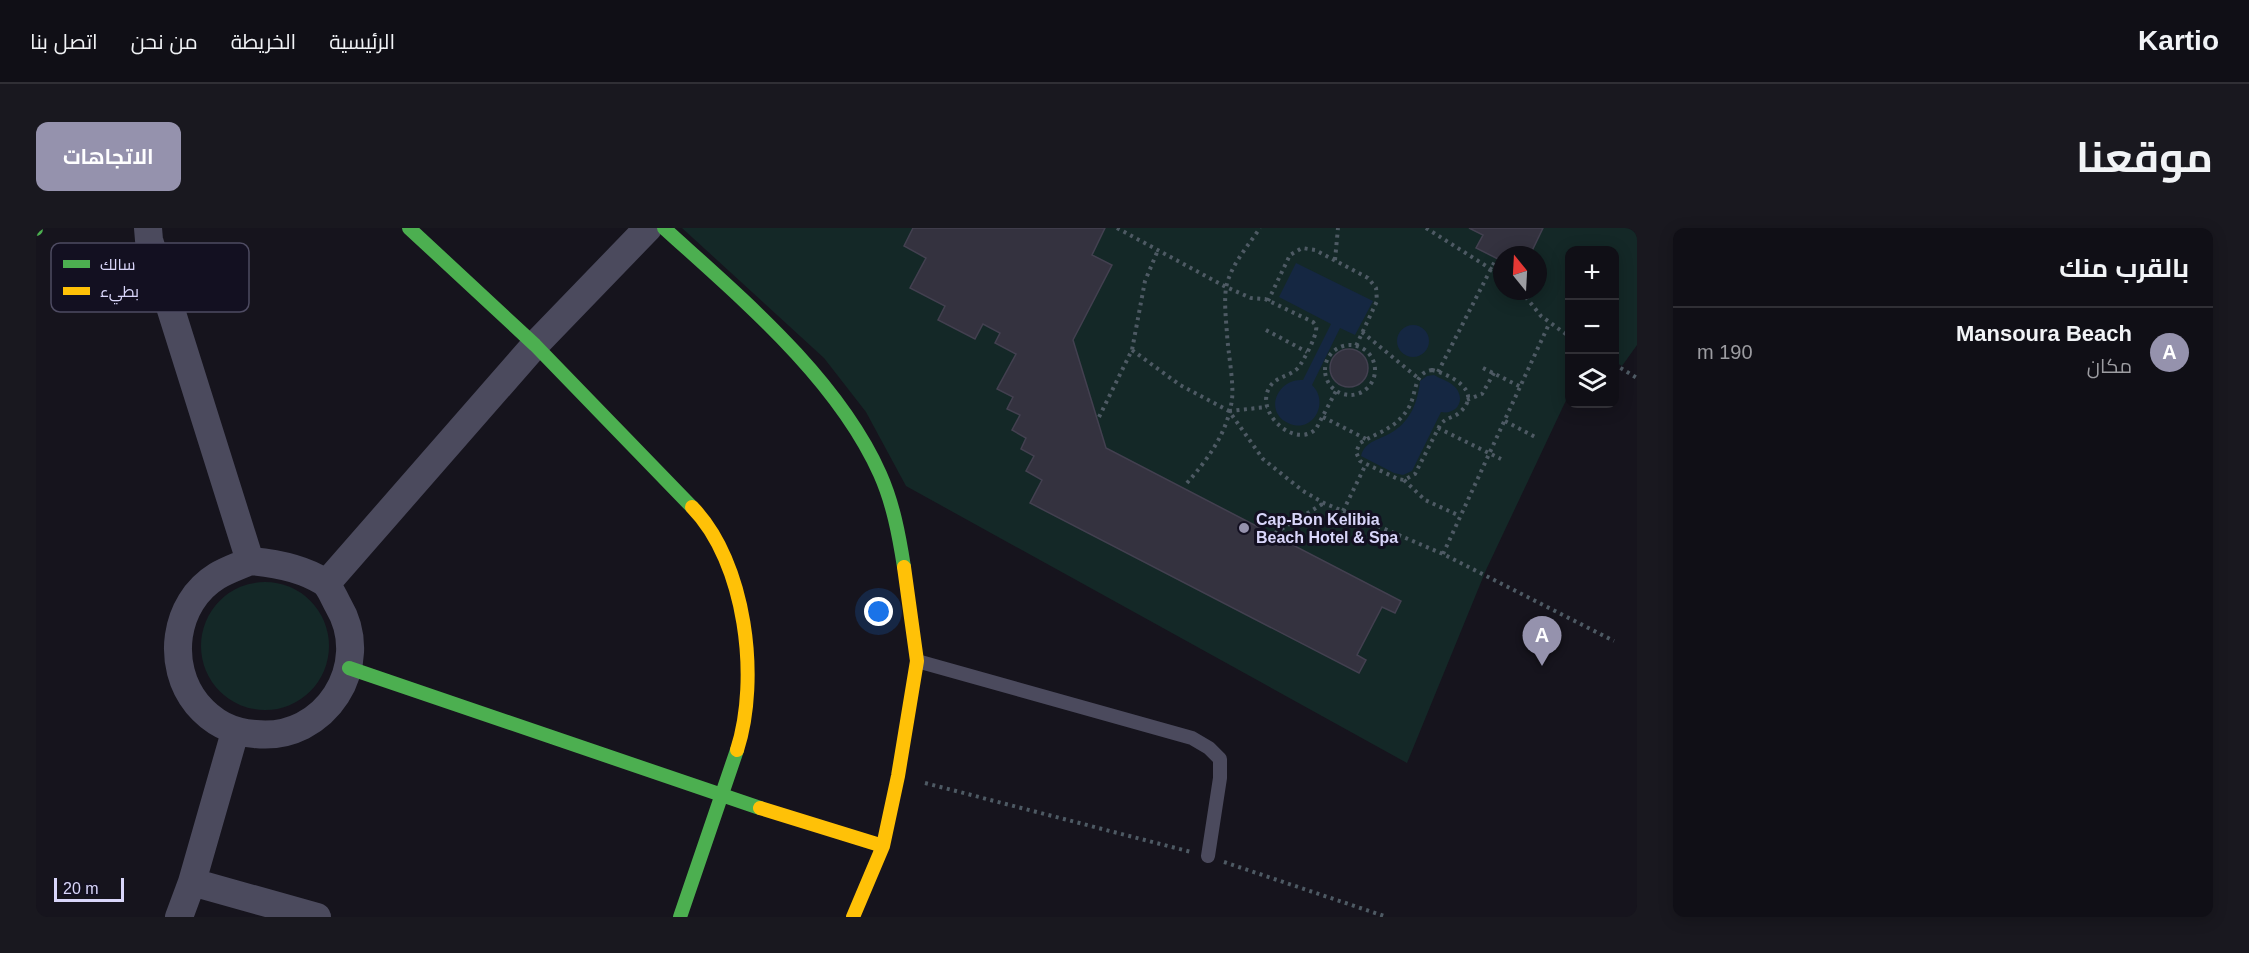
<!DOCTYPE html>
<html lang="ar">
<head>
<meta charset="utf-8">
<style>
	:root { --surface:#100f16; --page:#19181f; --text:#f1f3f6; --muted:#9c9ca1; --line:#302f35; --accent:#9592ad }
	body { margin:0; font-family:Helvetica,Cairo,sans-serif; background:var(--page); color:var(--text); direction:rtl }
	.controls { position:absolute; right:18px; top:18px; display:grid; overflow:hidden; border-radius:12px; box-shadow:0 3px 15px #0003 }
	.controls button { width:54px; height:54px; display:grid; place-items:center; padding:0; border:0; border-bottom:2px solid var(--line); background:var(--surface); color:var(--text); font:30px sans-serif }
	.compass { position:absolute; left:1457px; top:18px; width:54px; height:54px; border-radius:50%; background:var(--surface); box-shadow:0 3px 15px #0003; rotate:342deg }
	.scale { position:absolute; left:18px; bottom:15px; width:70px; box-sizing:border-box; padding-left:6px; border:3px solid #d9d6fa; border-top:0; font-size:16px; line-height:21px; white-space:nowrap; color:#d9d6fa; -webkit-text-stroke:4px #131021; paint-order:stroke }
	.you { position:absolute; left:843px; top:384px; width:21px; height:21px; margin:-15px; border:4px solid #fff; border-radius:50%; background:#1a73e8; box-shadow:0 0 0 9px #1a73e833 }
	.badge { display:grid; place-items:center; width:39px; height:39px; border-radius:50%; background:var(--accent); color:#fff; font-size:20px; font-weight:700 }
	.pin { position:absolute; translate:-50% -50px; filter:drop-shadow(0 2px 3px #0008) }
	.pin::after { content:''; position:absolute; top:32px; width:21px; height:18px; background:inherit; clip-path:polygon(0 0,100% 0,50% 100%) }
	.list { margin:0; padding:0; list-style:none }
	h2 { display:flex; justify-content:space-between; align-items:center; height:78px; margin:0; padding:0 24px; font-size:26px }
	h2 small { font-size:20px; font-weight:400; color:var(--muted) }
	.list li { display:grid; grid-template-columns:39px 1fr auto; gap:18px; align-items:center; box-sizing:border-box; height:90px; padding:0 24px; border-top:2px solid var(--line) }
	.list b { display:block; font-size:22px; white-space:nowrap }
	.list p { margin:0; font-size:20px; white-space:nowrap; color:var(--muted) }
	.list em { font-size:20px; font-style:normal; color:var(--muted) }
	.icon { flex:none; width:33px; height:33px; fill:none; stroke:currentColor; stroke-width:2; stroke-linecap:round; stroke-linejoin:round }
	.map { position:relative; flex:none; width:1601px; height:689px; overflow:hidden; direction:ltr; border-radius:12px }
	header { display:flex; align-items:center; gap:36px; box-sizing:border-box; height:84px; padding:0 30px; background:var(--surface); border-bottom:2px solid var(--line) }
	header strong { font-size:28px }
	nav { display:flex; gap:33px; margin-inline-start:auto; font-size:21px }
	.intro { display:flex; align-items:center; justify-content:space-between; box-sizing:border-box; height:144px; padding:0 36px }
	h1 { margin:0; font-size:42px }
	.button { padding:15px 27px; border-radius:12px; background:var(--accent); color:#fff; font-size:21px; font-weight:700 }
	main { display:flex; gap:36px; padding:0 36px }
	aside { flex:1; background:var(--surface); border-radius:12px; box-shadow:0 3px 15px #0003 }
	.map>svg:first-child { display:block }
	.green { fill:#142827; fill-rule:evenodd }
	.water { fill:#152742 }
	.building { fill:#34323f; stroke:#434050; stroke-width:1.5 }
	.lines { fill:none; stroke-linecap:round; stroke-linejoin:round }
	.path { stroke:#4e5a64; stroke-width:4; stroke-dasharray:3 4.5; stroke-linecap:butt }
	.lane { stroke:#4b4a5d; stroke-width:14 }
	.street { stroke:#4b4a5d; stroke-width:28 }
	.fast { stroke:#4caf50; stroke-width:14 }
	.slow { stroke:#ffc107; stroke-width:14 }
	.poi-dot { fill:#9592ad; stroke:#131021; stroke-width:2 }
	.labels { text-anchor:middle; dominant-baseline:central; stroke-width:6; stroke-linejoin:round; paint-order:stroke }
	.poi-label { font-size:16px; font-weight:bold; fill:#d9d6fa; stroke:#131021; text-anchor:start }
	.key { fill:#131021; stroke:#4e4b62; stroke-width:1.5 }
	.key-label { font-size:16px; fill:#d9d6fa }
</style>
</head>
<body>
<header>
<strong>Kartio</strong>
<nav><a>الرئيسية</a><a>الخريطة</a><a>من نحن</a><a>اتصل بنا</a></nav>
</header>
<div class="intro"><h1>موقعنا</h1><a class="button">الاتجاهات</a></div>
<main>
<aside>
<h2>بالقرب منك<small></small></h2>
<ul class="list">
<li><span class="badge">A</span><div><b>Mansoura Beach</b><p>مكان</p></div><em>190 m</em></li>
</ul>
</aside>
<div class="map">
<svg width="1601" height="689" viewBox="0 0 1601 689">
	<rect width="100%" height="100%" fill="#16141d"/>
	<path class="green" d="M646 0H1601V117L1586 138 1579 134 1578 22H1534L1533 166 1450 342 1371 535 870 258 830 184 788 130ZM1466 27H1502V63H1466Z
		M165 418a64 64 0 1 1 128 0a64 64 0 1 1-128 0Z"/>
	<path class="water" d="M1260 35 1337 73 1319 107 1304 100 1276 157C1294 174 1277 207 1252 195 1227 183 1242 150 1267 152L1295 96 1243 69Z
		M1361 113a16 16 0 1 1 32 0a16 16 0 1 1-32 0Z
		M1398 147C1405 151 1415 154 1420 160 1430 173 1420 187 1405 184L1376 243 1367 247 1358 245 1325 228C1329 212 1345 212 1358 203 1375 192 1382 173 1384 153L1391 148Z"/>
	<path class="building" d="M877 0H1069L1056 27 1076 37 1037 112 1070 220 1365 373 1359 385 1346 379 1321 427 1330 432 1323 445 994 275 1006 252 990 243 998 228 985 221 990 210 976 202 984 187 971 181 977 169 961 161 980 126 959 115 964 105 947 96 939 111 902 92 909 78 874 60 890 30 868 18Z
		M1433 0H1507L1494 27H1466V33L1440 20 1447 7Z
		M1294 140a19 19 0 1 1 38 0a19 19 0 1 1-38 0Z"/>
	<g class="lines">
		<path class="path" d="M1081 0 1190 59 1215 70 1229 71 1277 94C1280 98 1281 98 1280 102 1280 109 1267 134 1262 140 1252 150 1236 148 1231 165 1224 189 1260 220 1280 201L1300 163
			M1390 0 1466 48
			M1299 32 1302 0
			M1485 63 1505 88 1534 109
			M1232 73 1254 27 1266 20 1279 22 1332 50 1340 60 1341 73 1320 118
			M1230 102 1271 124
			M1326 104 1382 150
			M1289 142a25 25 0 1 1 50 0a25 25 0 1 1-50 0Z
			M1096 122 1144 157 1193 183 1227 231 1267 263 1288 275 1407 326 1578 413
			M1578 136 1601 150
			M1447 140 1485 159
			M1396 142C1413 146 1448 163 1424 184 1418 190 1410 189 1404 197L1379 246 1368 252 1362 251 1324 233 1320 224 1324 215C1344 203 1360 201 1373 179 1381 165 1377 145 1396 142Z
			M1402 144 1459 33
			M1431 172 1446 166 1458 145
			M1193 183 1231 179
			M1063 189 1096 122 1109 53 1122 22
			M1287 189 1330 211
			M1469 193 1501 210
			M1402 200 1465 231
			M1368 252 1389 272 1424 288
			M1151 255C1172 231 1192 204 1196 171 1198 155 1192 124 1191 106 1190 91 1188 75 1190 60 1194 38 1212 18 1224 0
			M1307 283 1330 236
			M1239 305 1288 275
			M1407 326 1513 96
			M889 555 1155 624
			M1188 634 1351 689"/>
		<path class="lane" d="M881 433 1156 510 1173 520 1184 531V550L1172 628"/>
		<path class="street" d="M112 0 113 12 214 333
			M214 333C239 335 266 340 288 354 294 359 298 370 302 377 338 437 289 514 219 506 195 504 177 495 161 476 130 438 137 375 181 348 191 342 203 338 214 333Z
			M290 356 499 117 612 0
			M156 654 281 689
			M143 689 156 654 199 504"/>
		<path class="fast" d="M0 0V1
			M373 0 499 117 656 279
			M628 0C705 70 801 150 844 246 857 275 863 307 868 339
			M313 440 724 580
			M644 689 701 522"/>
		<path class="slow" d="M656 279C710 334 724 451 701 522
			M724 580 847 618
			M817 689 847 618 862 548 881 433 868 339"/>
	</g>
	<circle class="poi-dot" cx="1208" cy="300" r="6"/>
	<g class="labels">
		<g class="poi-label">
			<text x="1220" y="291">Cap-Bon Kelibia<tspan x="1220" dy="18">Beach Hotel &amp; Spa</tspan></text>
		</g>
	</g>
	<rect x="15" y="15" width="198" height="69" rx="9" class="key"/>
	<rect x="27" y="32" width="27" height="8" fill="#4caf50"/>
	<rect x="27" y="59" width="27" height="8" fill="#ffc107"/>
	<g class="key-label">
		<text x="64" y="42">سالك</text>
		<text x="64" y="69">بطيء</text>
	</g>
</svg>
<div class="controls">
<button>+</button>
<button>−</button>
<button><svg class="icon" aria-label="layers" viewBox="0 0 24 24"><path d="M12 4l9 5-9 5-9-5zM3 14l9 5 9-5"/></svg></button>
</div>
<svg class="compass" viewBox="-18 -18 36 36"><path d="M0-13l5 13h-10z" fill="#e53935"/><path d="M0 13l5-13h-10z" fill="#9c9ca1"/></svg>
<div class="scale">20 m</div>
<div class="you"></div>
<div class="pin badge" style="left:1506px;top:438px">A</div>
</div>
</main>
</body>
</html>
